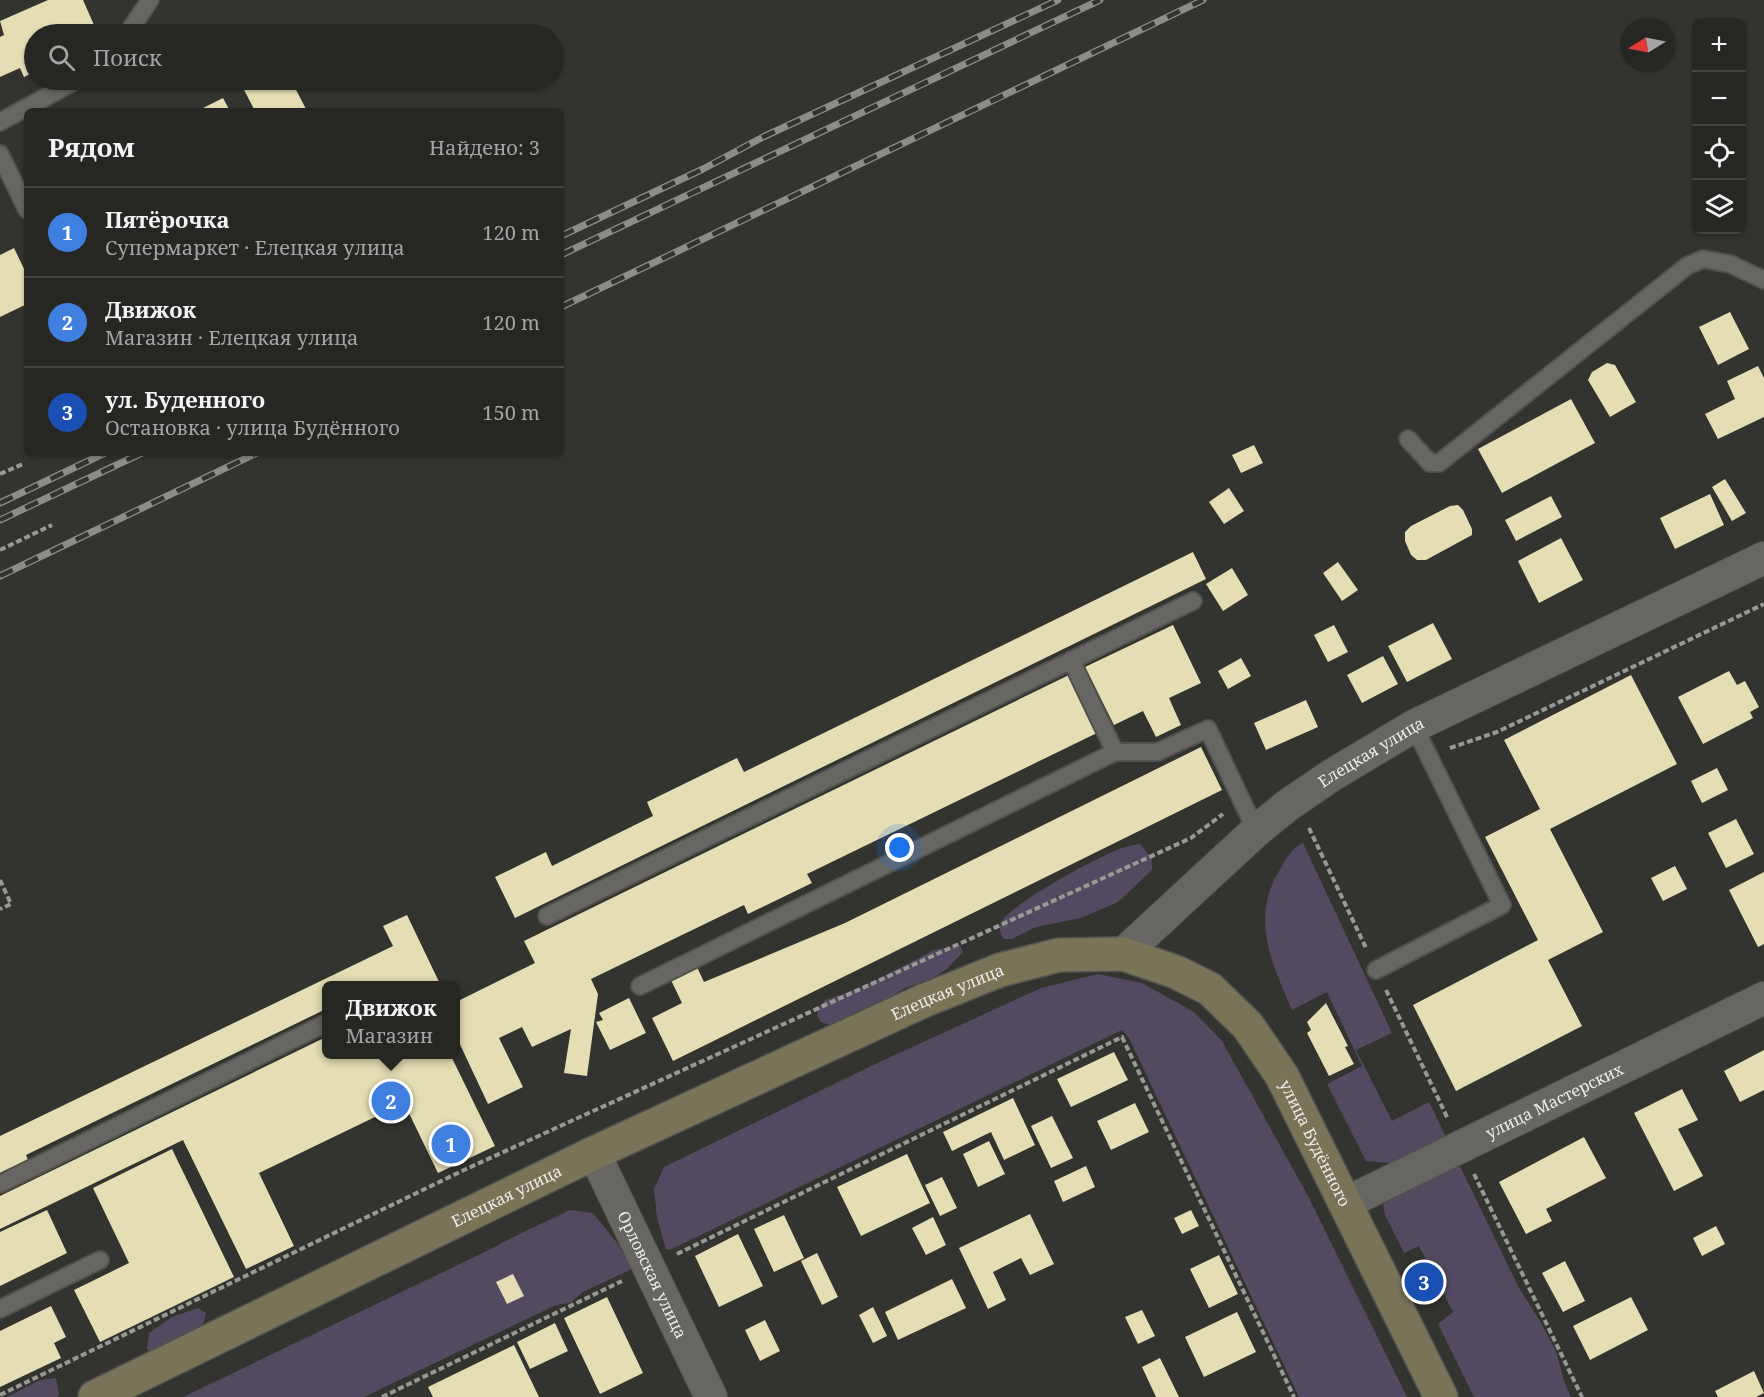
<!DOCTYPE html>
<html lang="ru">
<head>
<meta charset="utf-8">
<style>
	:root { --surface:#262623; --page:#2e2e2b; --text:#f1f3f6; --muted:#a4a5a6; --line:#424341; --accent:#c6a6f0 }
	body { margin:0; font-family:"Noto Serif",serif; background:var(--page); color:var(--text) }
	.controls { position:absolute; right:18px; top:18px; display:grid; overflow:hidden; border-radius:9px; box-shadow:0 2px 4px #0004 }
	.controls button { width:54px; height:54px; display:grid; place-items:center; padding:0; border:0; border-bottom:2px solid var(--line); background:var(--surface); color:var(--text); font:30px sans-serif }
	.compass { position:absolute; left:1620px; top:18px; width:54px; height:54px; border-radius:50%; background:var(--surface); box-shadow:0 2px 4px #0004; rotate:260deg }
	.you { position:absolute; left:900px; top:848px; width:21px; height:21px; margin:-15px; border:4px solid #fff; border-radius:50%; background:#1a73e8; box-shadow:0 0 0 9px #1a73e833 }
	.badge { display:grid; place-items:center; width:39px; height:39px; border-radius:50%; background:var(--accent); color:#fff; font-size:20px; font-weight:700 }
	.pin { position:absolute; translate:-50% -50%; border:3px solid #fff; box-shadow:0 2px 6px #0006 }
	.popup { position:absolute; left:322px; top:981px; width:138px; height:78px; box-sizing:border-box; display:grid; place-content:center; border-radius:9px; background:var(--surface); filter:drop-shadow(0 2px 4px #0005); font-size:20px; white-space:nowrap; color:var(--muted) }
	.popup b { font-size:22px; color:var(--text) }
	.popup::after { content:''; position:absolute; left:50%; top:100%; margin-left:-12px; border:12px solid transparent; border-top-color:var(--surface) }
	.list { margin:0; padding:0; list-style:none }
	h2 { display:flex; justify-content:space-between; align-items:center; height:78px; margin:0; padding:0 24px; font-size:26px }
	h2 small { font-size:20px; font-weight:400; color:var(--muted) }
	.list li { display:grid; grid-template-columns:39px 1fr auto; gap:18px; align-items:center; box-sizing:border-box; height:90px; padding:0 24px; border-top:2px solid var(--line) }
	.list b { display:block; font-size:22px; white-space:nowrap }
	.list p { margin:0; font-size:20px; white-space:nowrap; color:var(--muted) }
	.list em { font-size:20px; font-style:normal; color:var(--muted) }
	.icon { flex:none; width:33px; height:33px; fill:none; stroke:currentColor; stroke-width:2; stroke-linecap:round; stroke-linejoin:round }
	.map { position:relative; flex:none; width:1764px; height:1397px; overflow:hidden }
	.search { position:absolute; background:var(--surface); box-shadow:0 2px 4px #0004; left:24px; top:24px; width:540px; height:66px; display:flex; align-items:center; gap:15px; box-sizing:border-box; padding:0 21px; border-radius:33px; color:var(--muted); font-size:22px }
	.panel { position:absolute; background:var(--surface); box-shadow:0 2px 4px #0004; left:24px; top:108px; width:540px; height:348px; border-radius:9px }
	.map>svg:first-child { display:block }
	.green { fill:#534961 }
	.building { fill:#e5ddb4 }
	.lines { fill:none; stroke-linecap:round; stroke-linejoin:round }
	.lane-casing { stroke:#51514e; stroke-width:20 }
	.street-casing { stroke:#51514e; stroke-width:34 }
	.secondary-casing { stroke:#51514e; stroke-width:36 }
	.path { stroke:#989894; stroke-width:4; stroke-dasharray:6 3; stroke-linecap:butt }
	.lane { stroke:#676662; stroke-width:16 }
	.street { stroke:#676662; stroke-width:32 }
	.secondary { stroke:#797358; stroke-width:33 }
	.rail-casing { stroke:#8c8c88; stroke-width:7 }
	.rail { stroke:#33332f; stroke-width:4.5; stroke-dasharray:14; stroke-linecap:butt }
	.labels { text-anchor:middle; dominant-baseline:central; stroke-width:6; stroke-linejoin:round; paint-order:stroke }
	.street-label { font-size:16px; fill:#ecece9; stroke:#33332f }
</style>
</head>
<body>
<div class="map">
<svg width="1764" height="1397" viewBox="0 0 1764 1397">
	<rect width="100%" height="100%" fill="#33332f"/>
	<path class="green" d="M1303 843 1392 1033 1356 1050 1392 1121 1429 1102 1519 1288 1540 1321 1556 1351 1564 1381 1571 1397H1474L1438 1324 1453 1312 1419 1246 1404 1253 1385 1215 1383 1205C1393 1189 1396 1180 1391 1163L1366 1161 1327 1084 1362 1066 1327 992 1292 1010C1271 961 1249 917 1282 866 1288 856 1292 848 1303 843Z
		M1140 844 1152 859V870L1118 902 1081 918 1036 927 1012 939H1004C1000 933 998 928 1002 921 1014 902 1099 856 1122 848 1128 846 1134 845 1140 844Z
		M960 945 963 952 948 968 933 978 905 988 847 1023 830 1025 821 1022 817 1015 819 1007 825 1000 861 988 934 950Z
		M1098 974 1142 983 1194 1012 1222 1041 1308 1196 1407 1397H1299L1129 1038 1122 1030 670 1250 666 1249 657 1218 654 1189 664 1167 871 1066 1041 988Z
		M570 1210 593 1213 618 1244 632 1269 583 1292 570 1303 556 1305 364 1397H183L493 1248C519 1233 544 1223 570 1210Z
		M198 1308 206 1313C203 1338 174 1346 154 1355L147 1349 149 1333 172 1317Z
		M56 1378 59 1395 57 1397H7L40 1380Z"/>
	<path class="building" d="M48 0H83L98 34H34V72L24 77 20 68 0 77V37L4 35 0 21Z
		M256 80H291L307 111H255L242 86Z
		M223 98 230 111H197Z
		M14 248 27 275V304L0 317V255Z
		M1730 312 1749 349 1718 365 1699 327Z
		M1607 363 1615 365 1636 402 1610 417 1588 380 1592 372Z
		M1758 366 1764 378V417L1718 439 1705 414 1735 399 1727 381Z
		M1571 399 1595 443 1502 493 1478 449Z
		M1254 445 1263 463 1241 473 1232 455Z
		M1725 479 1746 513 1732 521 1712 487Z
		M1229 488 1244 511 1224 524 1209 502Z
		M1710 494 1724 525 1675 549 1660 518Z
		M1551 496 1562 517 1516 541 1505 520Z
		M1458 505 1463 510 1472 529V535L1426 560H1417L1411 555 1405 541V532L1411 526 1450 506Z
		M1561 538 1583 580 1539 603 1518 561Z
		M1193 552 1206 579 515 918 495 877 546 852 552 866 653 816 647 802 737 758 744 772Z
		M1338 562 1358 590 1342 601 1323 573Z
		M1232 568 1248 595 1223 611 1206 584Z
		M1433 623 1452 659 1407 682 1388 646Z
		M1173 625 1201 683 1169 698 1181 725 1156 737 1143 711 1114 725 1085 667Z
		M1334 625 1348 652 1328 662 1314 635Z
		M1383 656 1398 684 1362 703 1347 675Z
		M1241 658 1251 676 1228 689 1218 671Z
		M1729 671 1737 685 1745 681 1759 707 1750 712 1753 718 1703 744 1678 697Z
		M1069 675 1097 733 807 874 812 883 748 914 744 905 591 979 598 994 587 1076 564 1073 571 1029 532 1047 522 1027 499 1038 523 1087 488 1104 456 1036V1002L535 963 524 941Z
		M1631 675 1677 764 1550 829 1603 932 1548 960 1582 1026 1456 1091 1413 1005 1538 940 1485 837 1540 809 1504 740Z
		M1306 700 1318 727 1266 750 1254 723Z
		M1201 747 1222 790 673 1061 652 1018 682 1003 670 978 696 965 704 982 845 923Z
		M1717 768 1728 790 1702 803 1691 781Z
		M1736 819 1754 854 1726 868 1708 833Z
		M1675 866 1687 889 1663 901 1651 878Z
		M1764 872V944L1758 947 1729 890Z
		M407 915 441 986H326V1009L26 1155 28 1160 0 1173V1136L393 946 383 926Z
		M629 998 646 1033 610 1050 596 1022 603 1020 599 1013Z
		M1326 1003 1348 1046 1345 1047 1354 1064 1329 1076 1307 1033 1311 1030 1307 1022Z
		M326 1037V1054H450L495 1146 438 1173 404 1103 259 1173 294 1246 246 1269 183 1140 0 1229V1196Z
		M1764 1050V1090L1740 1102 1724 1071Z
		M1114 1052 1128 1080 1071 1107 1057 1079Z
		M1682 1089 1698 1120 1678 1129 1703 1176 1674 1191 1634 1113Z
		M1013 1098 1035 1145 1004 1160 991 1132 952 1151 943 1132Z
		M1135 1103 1149 1132 1111 1150 1097 1121Z
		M1052 1116 1073 1158 1051 1168 1031 1126Z
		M1584 1137 1606 1178 1546 1209 1552 1221 1526 1234 1499 1182Z
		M989 1141 1005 1174 978 1187 963 1154Z
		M172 1149 234 1277 100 1342 74 1290 129 1263 93 1188Z
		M907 1154 930 1203 861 1236 837 1187Z
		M1086 1166 1095 1187 1063 1202 1054 1181Z
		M942 1177 957 1208 940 1216 925 1185Z
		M47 1210 67 1253 0 1286V1232Z
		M1191 1210 1199 1226 1182 1234 1174 1218Z
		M1030 1214 1054 1264 1030 1275 1021 1258 993 1272 1006 1300 988 1309 959 1248Z
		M784 1215 804 1258 774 1272 754 1229Z
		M933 1217 946 1245 926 1255 912 1228Z
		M1716 1226 1725 1244 1702 1256 1693 1238Z
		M738 1234 763 1286 719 1307 695 1256Z
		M817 1253 838 1297 822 1305 801 1261Z
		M1219 1255 1238 1294 1209 1308 1190 1269Z
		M1565 1261 1585 1301 1563 1312 1542 1273Z
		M513 1274 524 1296 507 1304 496 1282Z
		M952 1279 966 1308 898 1340 885 1312Z
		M607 1297 643 1373 600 1394 564 1318Z
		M1631 1297 1648 1330 1590 1360 1573 1326Z
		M51 1306 66 1337 54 1343 61 1358 0 1387V1331Z
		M873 1307 887 1336 873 1343 859 1315Z
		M1142 1310 1155 1336 1138 1344 1125 1317Z
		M1237 1312 1256 1352 1204 1377 1185 1337Z
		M765 1320 780 1351 760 1361 745 1330Z
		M555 1323 568 1351 530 1369 517 1342Z
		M514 1345 539 1397H433L428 1387Z
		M1160 1358 1179 1397H1156L1142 1367Z
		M1754 1371 1764 1393 1756 1397H1718L1715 1391Z"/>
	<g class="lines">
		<defs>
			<path id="lane" d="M127 34 150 0
				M0 122 77 80
				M0 154 27 210
				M1408 439 1430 463H1439L1687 266 1703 259 1730 264 1764 280
				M1071 660 1115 752
				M547 916 1193 601
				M1376 970 1502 905 1414 726
				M640 986 1115 752H1157L1208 729 1256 831
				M0 1184 326 1023
				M0 1309 100 1260"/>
			<g id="street">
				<path id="s1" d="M1123 954 1256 831 1288 805 1332 775 1414 726 1764 558"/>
				<path id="s2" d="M594 1153 711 1397"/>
				<path id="s3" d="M1346 1203 1764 998"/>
			</g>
			<g id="secondary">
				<path id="s4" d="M95 1397 594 1153 923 1001 1000 970 1059 955 1123 954 1176 972 1210 989 1248 1026 1282 1076 1441 1397"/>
			</g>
		</defs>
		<use href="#lane" class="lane-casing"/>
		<use href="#street" class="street-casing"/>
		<use href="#secondary" class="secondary-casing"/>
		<path class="path" d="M0 474 23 464
			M0 550 52 525
			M1450 748 1497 732 1764 604
			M1309 828 1366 948
			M0 880 11 904 0 909
			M1386 990 1448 1119
			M1474 1174 1582 1397
			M677 1254 1122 1037 1294 1397
			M0 1395 464 1170 1191 838 1223 814
			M382 1397 622 1281"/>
		<use href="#lane" class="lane"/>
		<use href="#street" class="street"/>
		<use href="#secondary" class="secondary"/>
		<defs>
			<path id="rail" d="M561 236 703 169 763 137 1058 0
				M561 255 1100 0
				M561 307 1203 0
				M0 503 105 453
				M0 520 142 453
				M0 576 257 453"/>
		</defs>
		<use href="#rail" class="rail-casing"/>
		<use href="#rail" class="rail"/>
	</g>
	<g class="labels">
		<g class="street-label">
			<text stroke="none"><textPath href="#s1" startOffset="321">Елецкая улица</textPath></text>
			<text stroke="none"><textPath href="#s4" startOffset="944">Елецкая улица</textPath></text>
			<text stroke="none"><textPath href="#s3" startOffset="232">улица Мастерских</textPath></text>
			<text stroke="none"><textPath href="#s4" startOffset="1408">улица Будённого</textPath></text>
			<text stroke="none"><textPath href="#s4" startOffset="458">Елецкая улица</textPath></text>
			<text stroke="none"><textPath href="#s2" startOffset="135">Орловская улица</textPath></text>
		</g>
	</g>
</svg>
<div class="controls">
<button>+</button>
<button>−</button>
<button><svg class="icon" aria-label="locate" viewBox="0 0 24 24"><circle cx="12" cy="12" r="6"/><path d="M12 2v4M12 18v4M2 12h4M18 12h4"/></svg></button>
<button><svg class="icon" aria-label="layers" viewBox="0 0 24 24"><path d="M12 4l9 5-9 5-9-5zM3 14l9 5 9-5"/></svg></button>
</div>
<svg class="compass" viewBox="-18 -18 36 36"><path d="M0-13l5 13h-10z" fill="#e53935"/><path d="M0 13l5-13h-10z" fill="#a4a5a6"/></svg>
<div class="you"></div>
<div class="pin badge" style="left:451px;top:1144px;background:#3f7fe0">1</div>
<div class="pin badge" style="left:391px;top:1101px;background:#3f7fe0">2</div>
<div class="popup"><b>Движок</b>Магазин</div>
<div class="pin badge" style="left:1424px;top:1282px;background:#1a4fb4">3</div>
<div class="search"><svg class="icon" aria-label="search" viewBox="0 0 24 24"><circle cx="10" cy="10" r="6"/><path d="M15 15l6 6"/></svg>Поиск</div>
<section class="panel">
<h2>Рядом<small>Найдено: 3</small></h2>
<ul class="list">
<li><span class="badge" style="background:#3f7fe0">1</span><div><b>Пятёрочка</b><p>Супермаркет · Елецкая улица</p></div><em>120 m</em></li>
<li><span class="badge" style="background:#3f7fe0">2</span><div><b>Движок</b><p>Магазин · Елецкая улица</p></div><em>120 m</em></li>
<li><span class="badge" style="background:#1a4fb4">3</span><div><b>ул. Буденного</b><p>Остановка · улица Будённого</p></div><em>150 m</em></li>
</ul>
</section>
</div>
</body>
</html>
